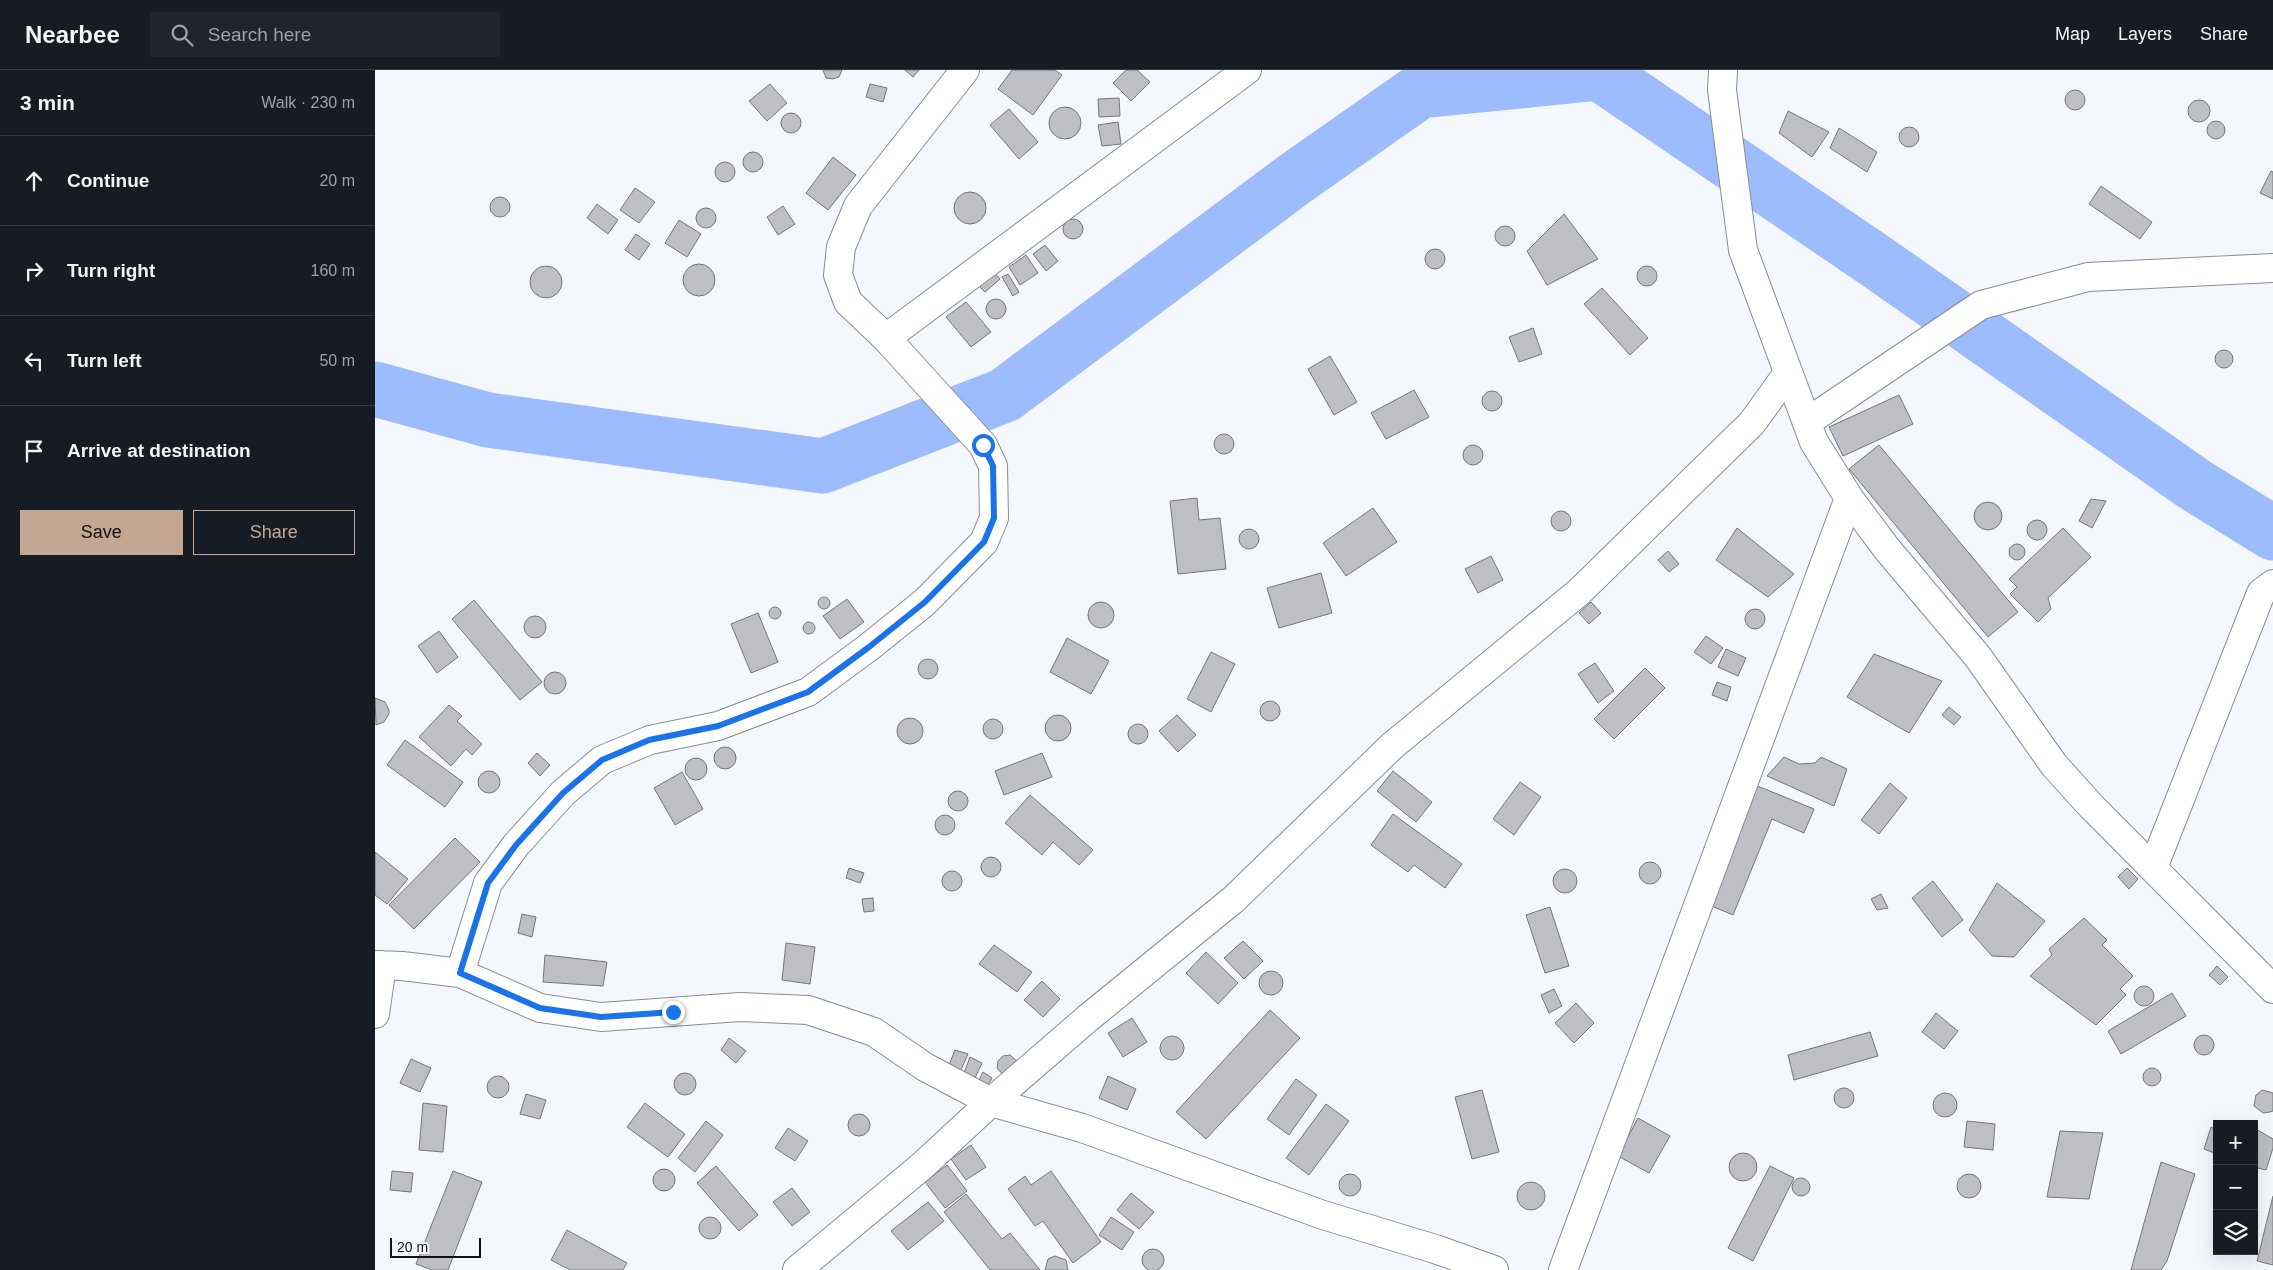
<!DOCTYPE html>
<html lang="en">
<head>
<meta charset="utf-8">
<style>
	:root { --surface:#171b24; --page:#20242c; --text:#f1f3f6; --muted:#9ea1a6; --line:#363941; --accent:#c4a792 }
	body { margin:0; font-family:Helvetica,sans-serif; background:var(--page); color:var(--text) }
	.controls { position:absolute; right:15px; bottom:15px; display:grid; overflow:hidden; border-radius:0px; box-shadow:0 5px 20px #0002 }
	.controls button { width:45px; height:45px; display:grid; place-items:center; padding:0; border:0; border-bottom:1px solid var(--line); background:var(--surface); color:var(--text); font:25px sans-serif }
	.scale { position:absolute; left:15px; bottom:12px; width:91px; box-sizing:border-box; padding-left:5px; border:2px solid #111214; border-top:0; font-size:14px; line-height:18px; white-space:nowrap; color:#111214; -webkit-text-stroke:4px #f4f7fc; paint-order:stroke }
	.stop { position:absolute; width:15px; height:15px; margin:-11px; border:4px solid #1a73e8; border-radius:50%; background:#fff }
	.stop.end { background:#1a73e8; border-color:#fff; box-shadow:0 1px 5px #0008 }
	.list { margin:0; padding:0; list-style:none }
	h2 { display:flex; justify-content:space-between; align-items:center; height:65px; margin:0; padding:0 20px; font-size:21px }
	h2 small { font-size:16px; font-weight:400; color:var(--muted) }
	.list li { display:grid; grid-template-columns:32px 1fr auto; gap:15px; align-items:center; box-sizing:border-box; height:90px; padding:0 20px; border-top:1px solid var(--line) }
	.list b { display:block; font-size:19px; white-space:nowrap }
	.list em { font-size:16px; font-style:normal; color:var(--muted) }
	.actions { display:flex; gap:10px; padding:15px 20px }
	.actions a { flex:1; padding:11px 0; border:1px solid var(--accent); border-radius:0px; text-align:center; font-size:18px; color:var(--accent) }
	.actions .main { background:var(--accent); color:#111 }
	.icon { flex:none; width:28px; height:28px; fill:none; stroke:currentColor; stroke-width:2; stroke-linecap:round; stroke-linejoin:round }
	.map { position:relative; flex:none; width:1898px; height:1200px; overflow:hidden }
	header { display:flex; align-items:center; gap:30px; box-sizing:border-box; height:70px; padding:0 25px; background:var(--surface); border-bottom:1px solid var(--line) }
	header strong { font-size:24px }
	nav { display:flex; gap:28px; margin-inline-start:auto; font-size:18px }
	.search { width:350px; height:45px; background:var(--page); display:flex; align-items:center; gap:12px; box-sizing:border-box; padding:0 18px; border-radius:0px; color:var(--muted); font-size:19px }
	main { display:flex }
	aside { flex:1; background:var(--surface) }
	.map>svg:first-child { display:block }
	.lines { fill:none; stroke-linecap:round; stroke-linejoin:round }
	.river { stroke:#9cbcfe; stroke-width:55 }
	.building { fill:#bdbfc4; stroke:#75777c }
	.minor-casing { stroke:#8a8d91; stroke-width:30 }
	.minor { stroke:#fff; stroke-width:28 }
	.route { stroke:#1a73e8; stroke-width:6 }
</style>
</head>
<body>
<header>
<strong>Nearbee</strong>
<div class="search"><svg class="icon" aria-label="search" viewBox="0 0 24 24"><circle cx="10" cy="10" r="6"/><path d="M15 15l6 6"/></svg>Search here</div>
<nav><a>Map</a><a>Layers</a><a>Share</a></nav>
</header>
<main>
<aside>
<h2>3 min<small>Walk · 230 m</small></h2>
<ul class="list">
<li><svg class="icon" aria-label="ahead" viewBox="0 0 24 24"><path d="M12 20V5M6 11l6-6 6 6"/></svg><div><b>Continue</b></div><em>20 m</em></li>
<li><svg class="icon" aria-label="right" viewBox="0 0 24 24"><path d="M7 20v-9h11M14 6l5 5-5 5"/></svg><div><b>Turn right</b></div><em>160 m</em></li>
<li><svg class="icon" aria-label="left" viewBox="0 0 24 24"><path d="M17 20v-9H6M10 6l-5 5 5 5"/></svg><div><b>Turn left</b></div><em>50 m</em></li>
<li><svg class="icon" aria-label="arrive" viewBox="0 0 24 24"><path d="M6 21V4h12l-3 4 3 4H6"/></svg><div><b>Arrive at destination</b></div></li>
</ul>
<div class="actions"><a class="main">Save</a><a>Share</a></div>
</aside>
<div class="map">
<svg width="1898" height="1200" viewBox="0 0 1898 1200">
	<rect width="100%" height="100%" fill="#f4f7fc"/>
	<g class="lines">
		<path class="river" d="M0 319 113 350 448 396 630 325 921 108 1045 21 1224 3 1505 194 1819 414 1898 463"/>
	</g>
	<path class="building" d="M448 0H467L464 7 458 9 451 8Z
		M530 0H544L538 7Z
		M637 0H680L687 5 658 45 623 19Z
		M751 0H762L775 12 756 31 738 13Z
		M395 14 412 33 392 51 374 31Z
		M495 14 512 18 508 32 491 27Z
		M1690 30a10 10 0 1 1 20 0a10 10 0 1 1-20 0Z
		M744 28 745 46 724 47 723 29Z
		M1813 41a11 11 0 1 1 22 0a11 11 0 1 1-22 0Z
		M674 53a16 16 0 1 1 32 0a16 16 0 1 1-32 0Z
		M634 39 663 72 644 89 615 55Z
		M1413 41 1454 62 1437 87 1404 63Z
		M406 53a10 10 0 1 1 20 0a10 10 0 1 1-20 0Z
		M1832 60a9 9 0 1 1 18 0a9 9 0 1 1-18 0Z
		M743 52 746 74 727 76 723 55Z
		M1524 67a10 10 0 1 1 20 0a10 10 0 1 1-20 0Z
		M1464 58 1502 82 1492 102 1455 78Z
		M368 92a10 10 0 1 1 20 0a10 10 0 1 1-20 0Z
		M458 87 481 105 453 140 431 123Z
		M340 102a10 10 0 1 1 20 0a10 10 0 1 1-20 0Z
		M1896 101 1898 102V129L1885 123Z
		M1726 116 1777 152 1765 169 1714 134Z
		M260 118 280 132 264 153 245 140Z
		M579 138a16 16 0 1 1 32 0a16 16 0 1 1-32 0Z
		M115 137a10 10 0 1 1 20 0a10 10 0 1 1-20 0Z
		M222 134 243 150 233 164 212 148Z
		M408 136 420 154 403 165 392 147Z
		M321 148a10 10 0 1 1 20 0a10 10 0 1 1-20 0Z
		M1189 144 1223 189 1172 215 1152 181Z
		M688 159a10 10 0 1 1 20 0a10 10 0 1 1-20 0Z
		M304 150 326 164 312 187 290 173Z
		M1120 166a10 10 0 1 1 20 0a10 10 0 1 1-20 0Z
		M261 164 275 174 264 190 250 180Z
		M670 175 683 191 671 201 658 184Z
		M1050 189a10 10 0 1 1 20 0a10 10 0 1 1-20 0Z
		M651 185 663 203 645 215 634 197Z
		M308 210a16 16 0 1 1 32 0a16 16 0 1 1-32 0Z
		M1262 206a10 10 0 1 1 20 0a10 10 0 1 1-20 0Z
		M155 212a16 16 0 1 1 32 0a16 16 0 1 1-32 0Z
		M615 198 625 209 610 222 600 212Z
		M633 204 644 222 638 226 627 207Z
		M1227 218 1273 268 1255 285 1209 234Z
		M611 239a10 10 0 1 1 20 0a10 10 0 1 1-20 0Z
		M591 232 616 262 596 277 571 247Z
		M1158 258 1167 284 1144 292 1134 267Z
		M1840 289a9 9 0 1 1 18 0a9 9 0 1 1-18 0Z
		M955 286 982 332 959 345 933 299Z
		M1039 320 1054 347 1011 369 996 343Z
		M1107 331a10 10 0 1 1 20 0a10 10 0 1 1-20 0Z
		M1524 325 1538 354 1468 386 1454 357Z
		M839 374a10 10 0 1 1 20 0a10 10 0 1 1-20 0Z
		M1088 385a10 10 0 1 1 20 0a10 10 0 1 1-20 0Z
		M1504 375 1643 542 1613 567 1474 399Z
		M822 428 824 450 845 448 851 499 803 504 795 431Z
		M1716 429 1731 431 1717 458 1704 451Z
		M1599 446a14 14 0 1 1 28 0a14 14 0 1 1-28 0Z
		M998 438 1022 472 971 506 948 473Z
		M1176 451a10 10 0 1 1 20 0a10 10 0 1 1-20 0Z
		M1652 460a10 10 0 1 1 20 0a10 10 0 1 1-20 0Z
		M1362 458 1419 504 1393 527 1341 490Z
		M1688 458 1716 487 1673 528 1676 539 1663 552 1635 524 1642 517 1634 509Z
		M864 469a10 10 0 1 1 20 0a10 10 0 1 1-20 0Z
		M1634 482a8 8 0 1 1 16 0a8 8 0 1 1-16 0Z
		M1293 481 1304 494 1294 502 1283 490Z
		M1116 486 1128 510 1103 523 1090 499Z
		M946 503 957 543 904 558 892 518Z
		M443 533a6 6 0 1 1 12 0a6 6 0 1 1-12 0Z
		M472 529 489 552 465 569 448 546Z
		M99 530 167 612 145 630 77 549Z
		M713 545a13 13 0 1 1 26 0a13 13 0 1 1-26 0Z
		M1216 532 1226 543 1214 554 1204 543Z
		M394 543a6 6 0 1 1 12 0a6 6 0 1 1-12 0Z
		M1370 549a10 10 0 1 1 20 0a10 10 0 1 1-20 0Z
		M383 543 403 592 376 603 356 554Z
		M149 557a11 11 0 1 1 22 0a11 11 0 1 1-22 0Z
		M428 558a6 6 0 1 1 12 0a6 6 0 1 1-12 0Z
		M64 561 83 587 62 603 43 576Z
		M1331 566 1348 578 1336 594 1319 582Z
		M692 568 734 591 716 624 675 602Z
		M1351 579 1371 588 1363 606 1343 597Z
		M836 582 860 594 836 642 812 629Z
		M1499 584 1567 611 1534 663 1472 627Z
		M543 599a10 10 0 1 1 20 0a10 10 0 1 1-20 0Z
		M1220 593 1239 621 1223 633 1203 604Z
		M1270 598 1290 618 1239 669 1219 649Z
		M169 613a11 11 0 1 1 22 0a11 11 0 1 1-22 0Z
		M1342 612 1356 617 1352 631 1337 625Z
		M0 628 10 632 14 640V644L9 652 1 655Z
		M885 641a10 10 0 1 1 20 0a10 10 0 1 1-20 0Z
		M74 635 87 646 82 651 107 674 97 685 91 679 76 696 44 667Z
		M1574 637 1586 647 1579 655 1567 645Z
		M670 658a13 13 0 1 1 26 0a13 13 0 1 1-26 0Z
		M802 645 821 665 803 682 784 661Z
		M522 661a13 13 0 1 1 26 0a13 13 0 1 1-26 0Z
		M608 659a10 10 0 1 1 20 0a10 10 0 1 1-20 0Z
		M753 664a10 10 0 1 1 20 0a10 10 0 1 1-20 0Z
		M30 670 88 712 70 737 12 695Z
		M339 688a11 11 0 1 1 22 0a11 11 0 1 1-22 0Z
		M162 683 175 695 165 706 153 693Z
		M667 683 677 707 629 725 620 701Z
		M1409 687 1424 694 1440 693 1446 687 1472 699 1459 736 1392 706Z
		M310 699a11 11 0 1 1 22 0a11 11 0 1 1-22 0Z
		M1018 701 1057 732 1041 752 1002 721Z
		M103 712a11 11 0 1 1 22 0a11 11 0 1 1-22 0Z
		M307 702 328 739 300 755 279 718Z
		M1145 712 1166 727 1139 765 1118 749Z
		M1515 713 1532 728 1504 764 1486 750Z
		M1380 715 1439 739 1429 763 1397 749 1358 845 1332 834Z
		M573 731a10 10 0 1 1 20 0a10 10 0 1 1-20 0Z
		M655 725 718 780 704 795 678 772 667 785 630 753Z
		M1018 744 1087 794 1070 818 1039 795 1033 802 996 775Z
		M560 755a10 10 0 1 1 20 0a10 10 0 1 1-20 0Z
		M80 768 105 792 39 859 14 835Z
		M0 782 33 809 12 834 0 825Z
		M606 797a10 10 0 1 1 20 0a10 10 0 1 1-20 0Z
		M1264 803a11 11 0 1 1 22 0a11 11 0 1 1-22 0Z
		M474 798 489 803 485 813 471 808Z
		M1752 798 1763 809 1754 819 1743 807Z
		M1178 811a12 12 0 1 1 24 0a12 12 0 1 1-24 0Z
		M567 811a10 10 0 1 1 20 0a10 10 0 1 1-20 0Z
		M1558 811 1588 850 1567 867 1537 828Z
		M1622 813 1670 851 1639 887 1617 886 1594 860Z
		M1506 824 1513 838 1502 840 1496 829Z
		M498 828 499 841 489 842 487 829Z
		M1175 837 1194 896 1170 903 1151 845Z
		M147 844 161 847 157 867 143 863Z
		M1709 848 1732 870 1727 875 1758 906 1745 919 1751 925 1721 955 1655 906 1677 885 1674 879Z
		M868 871 888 891 869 909 849 888Z
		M411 873 440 877 435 914 407 910Z
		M619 875 657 902 642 922 604 894Z
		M831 882 863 913 843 934 811 903Z
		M170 885 232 892 228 916 168 912Z
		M1842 896 1853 907 1845 915 1834 905Z
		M884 913a12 12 0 1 1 24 0a12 12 0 1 1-24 0Z
		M667 911 685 929 668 947 649 930Z
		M1759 926a10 10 0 1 1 20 0a10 10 0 1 1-20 0Z
		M1179 919 1187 936 1174 943 1166 925Z
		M1797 923 1811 946 1746 984 1733 961Z
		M1201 933 1219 953 1199 973 1180 953Z
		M895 940 925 968 831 1069 801 1042Z
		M1561 943 1583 961 1569 979 1547 962Z
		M757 948 772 972 748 987 733 963Z
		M1495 962 1503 986 1419 1010 1413 985Z
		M1819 975a10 10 0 1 1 20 0a10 10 0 1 1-20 0Z
		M785 978a12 12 0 1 1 24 0a12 12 0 1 1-24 0Z
		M354 968 371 981 361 993 346 980Z
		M580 980 593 984 586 1000 574 995Z
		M635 985 643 992 629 1006 622 998 623 991 628 986Z
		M595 987 607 993 600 1008 589 1003Z
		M36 989 56 998 45 1022 25 1013Z
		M1768 1007a9 9 0 1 1 18 0a9 9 0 1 1-18 0Z
		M608 1002 617 1008 613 1015 604 1010Z
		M299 1014a11 11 0 1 1 22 0a11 11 0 1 1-22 0Z
		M733 1006 761 1019 752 1040 724 1028Z
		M112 1017a11 11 0 1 1 22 0a11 11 0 1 1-22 0Z
		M921 1009 942 1025 914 1065 892 1049Z
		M1459 1028a10 10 0 1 1 20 0a10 10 0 1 1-20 0Z
		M1107 1020 1124 1082 1097 1089 1080 1027Z
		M1887 1020 1898 1023V1041L1895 1042 1888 1043 1879 1036 1881 1025Z
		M1558 1035a12 12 0 1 1 24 0a12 12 0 1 1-24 0Z
		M151 1024 171 1030 165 1049 145 1044Z
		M48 1033 72 1036 68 1082 44 1080Z
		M270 1033 310 1064 293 1087 252 1057Z
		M951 1034 974 1051 934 1105 911 1088Z
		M473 1055a11 11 0 1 1 22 0a11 11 0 1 1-22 0Z
		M1263 1048 1295 1066 1274 1103 1243 1086Z
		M331 1051 348 1065 320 1102 303 1088Z
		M1592 1051 1620 1054 1618 1080 1589 1077Z
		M1836 1057 1842 1060V1084L1829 1079Z
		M413 1058 433 1071 420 1091 400 1078Z
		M1879 1058 1898 1069V1078L1891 1100 1879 1097Z
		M1685 1061 1728 1063 1714 1129 1672 1127Z
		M596 1075 611 1097 591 1110 576 1089Z
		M1354 1097a14 14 0 1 1 28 0a14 14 0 1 1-28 0Z
		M1786 1092 1820 1104 1792 1191 1786 1200H1756Z
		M572 1095 592 1121 570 1138 550 1112Z
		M341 1096 383 1145 364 1161 322 1113Z
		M1395 1096 1419 1108 1378 1191 1353 1178Z
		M278 1110a11 11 0 1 1 22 0a11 11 0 1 1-22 0Z
		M17 1101 38 1103 36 1122 15 1120Z
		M78 1101 107 1112 73 1200H57L41 1194Z
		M676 1101 726 1172 698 1193 668 1151 660 1156 633 1119 650 1106 656 1115Z
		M964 1115a11 11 0 1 1 22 0a11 11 0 1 1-22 0Z
		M1582 1116a12 12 0 1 1 24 0a12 12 0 1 1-24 0Z
		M1417 1117a9 9 0 1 1 18 0a9 9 0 1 1-18 0Z
		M1142 1126a14 14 0 1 1 28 0a14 14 0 1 1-28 0Z
		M417 1118 435 1142 417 1156 398 1132Z
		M756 1123 779 1142 764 1159 742 1140Z
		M591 1124 627 1169 635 1163 665 1200H615L569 1142Z
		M1898 1126V1195L1882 1191Z
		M553 1132 569 1151 533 1180 516 1161Z
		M736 1147 759 1162 747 1180 724 1165Z
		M324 1158a11 11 0 1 1 22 0a11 11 0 1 1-22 0Z
		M192 1160 252 1193 248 1200H195L176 1190Z
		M767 1190a11 11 0 1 1 22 0a11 11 0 1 1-22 0Z
		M680 1186 691 1190 693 1200H670L673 1189Z"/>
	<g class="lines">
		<defs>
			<path id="minor" d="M1348 0 1347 20 1368 180 1439 372 1474 428 1512 479 1603 587 1679 695 1717 737 1898 919
				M511 268 872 0
				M1432 352 1606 235 1713 207 1898 198
				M1778 798 1886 523 1898 514
				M0 895 27 896 85 903 165 938 226 947 365 937 433 940 499 962 550 997 616 1032 707 1058 948 1145 1060 1179 1119 1200
				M85 903 113 813 141 775 188 723 227 690 275 670 343 656 433 622 494 577 550 532 609 472 619 448 618 396 608 375 511 268 473 232 463 205 466 177 483 136 590 0
				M0 944 7 895
				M422 1200 547 1096 616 1032 713 948 859 829 1017 676 1204 522 1377 353 1413 303
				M1188 1200 1474 428"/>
		</defs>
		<use href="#minor" class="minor-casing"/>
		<use href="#minor" class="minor"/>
	</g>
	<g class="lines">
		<path class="route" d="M298 942 226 947 165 938 85 903 113 813 141 775 188 723 227 690 274 670 343 656 433 622 494 577 550 532 609 472 619 448 618 396 608 375"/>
	</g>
</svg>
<div class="controls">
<button>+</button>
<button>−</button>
<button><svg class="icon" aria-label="layers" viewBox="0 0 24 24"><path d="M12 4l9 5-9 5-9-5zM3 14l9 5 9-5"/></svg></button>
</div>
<div class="scale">20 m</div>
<div class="stop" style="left:608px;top:375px"></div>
<div class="stop end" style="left:298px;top:942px"></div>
</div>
</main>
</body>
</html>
